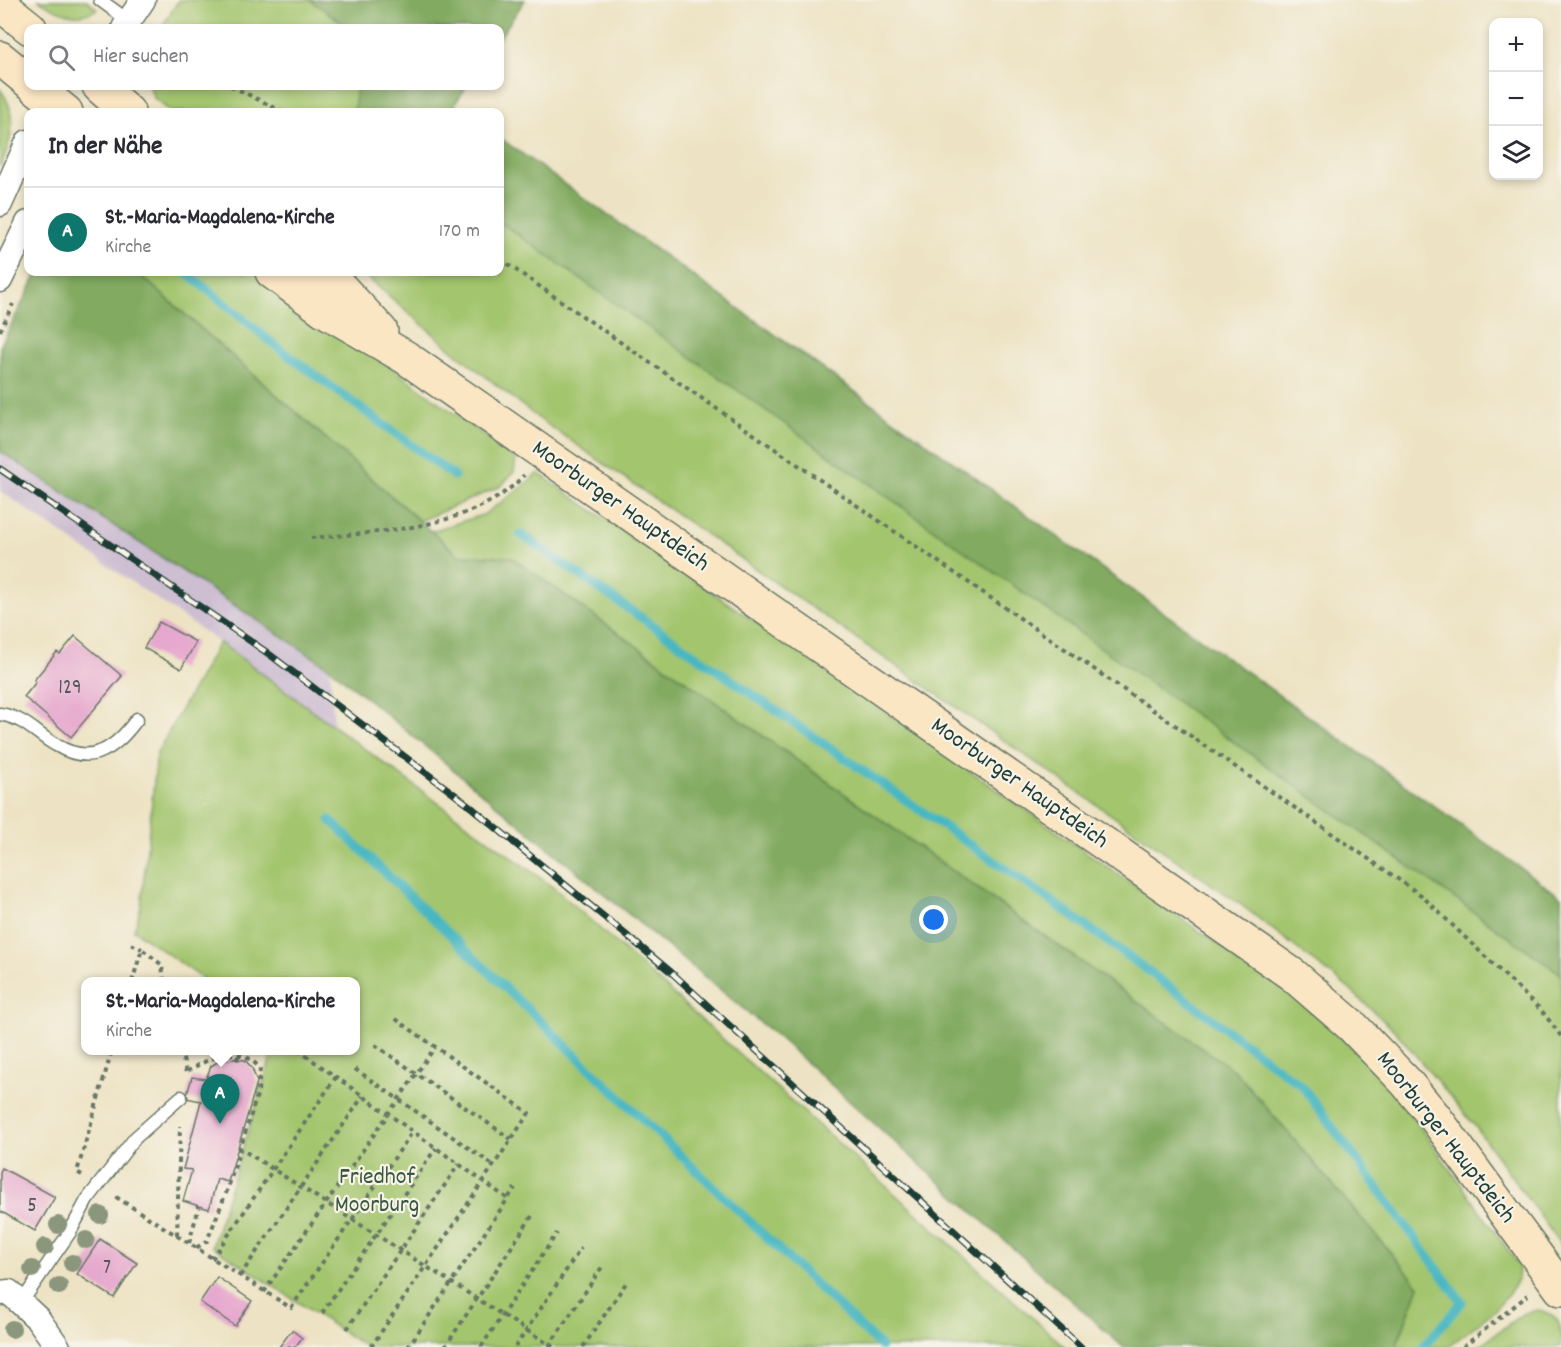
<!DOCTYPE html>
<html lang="de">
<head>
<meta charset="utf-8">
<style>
	:root { --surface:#fff; --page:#f7f7f7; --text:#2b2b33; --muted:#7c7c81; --line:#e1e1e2; --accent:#0f766e }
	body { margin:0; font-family:Dekko,sans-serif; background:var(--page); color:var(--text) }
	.controls { position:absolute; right:18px; top:18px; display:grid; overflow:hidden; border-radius:12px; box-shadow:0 3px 9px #0003 }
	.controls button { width:54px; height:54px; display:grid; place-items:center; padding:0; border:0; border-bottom:2px solid var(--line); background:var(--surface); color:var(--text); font:30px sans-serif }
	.you { position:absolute; left:934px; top:920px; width:21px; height:21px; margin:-15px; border:4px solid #fff; border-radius:50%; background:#1a73e8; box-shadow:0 0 0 9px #1a73e833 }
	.badge { display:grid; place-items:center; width:39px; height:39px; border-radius:50%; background:var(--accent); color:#fff; font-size:20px; font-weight:700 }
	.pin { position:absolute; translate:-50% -50px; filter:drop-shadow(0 2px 3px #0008) }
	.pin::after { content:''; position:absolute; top:32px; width:21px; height:18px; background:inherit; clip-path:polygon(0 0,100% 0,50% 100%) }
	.popup { position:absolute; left:81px; top:977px; width:279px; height:78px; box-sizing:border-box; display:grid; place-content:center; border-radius:12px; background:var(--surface); filter:drop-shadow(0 2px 4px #0005); font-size:20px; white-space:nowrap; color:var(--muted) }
	.popup b { font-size:22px; color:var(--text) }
	.popup::after { content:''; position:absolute; left:50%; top:100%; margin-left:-12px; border:12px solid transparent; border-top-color:var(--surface) }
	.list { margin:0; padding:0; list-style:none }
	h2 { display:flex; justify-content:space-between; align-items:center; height:78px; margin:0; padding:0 24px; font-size:26px }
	h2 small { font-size:20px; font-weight:400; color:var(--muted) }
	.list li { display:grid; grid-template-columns:39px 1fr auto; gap:18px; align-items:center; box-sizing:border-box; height:90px; padding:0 24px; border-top:2px solid var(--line) }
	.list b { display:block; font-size:22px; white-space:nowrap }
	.list p { margin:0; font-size:20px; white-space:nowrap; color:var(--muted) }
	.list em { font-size:20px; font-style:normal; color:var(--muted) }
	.icon { flex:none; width:33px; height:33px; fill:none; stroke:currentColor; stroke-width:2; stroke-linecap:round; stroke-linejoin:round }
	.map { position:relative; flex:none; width:1561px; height:1347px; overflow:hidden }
	.search { position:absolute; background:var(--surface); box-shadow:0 3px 9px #0003; left:24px; top:24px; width:480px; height:66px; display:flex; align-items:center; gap:15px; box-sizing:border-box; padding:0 21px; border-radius:12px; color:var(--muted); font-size:22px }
	.panel { position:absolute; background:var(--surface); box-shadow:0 3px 9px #0003; left:24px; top:108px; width:480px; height:168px; border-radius:12px }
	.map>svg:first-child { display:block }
	.industrial { fill:#cdbed2 }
	.green { fill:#a3c56d; stroke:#618150; stroke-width:1.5 }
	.forest { fill:#82aa60; stroke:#50744a; stroke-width:1.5 }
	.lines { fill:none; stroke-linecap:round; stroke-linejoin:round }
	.stream { stroke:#49b7c1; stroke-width:9 }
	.building { fill:#e6a8ce }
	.service-casing { stroke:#677766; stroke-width:15 }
	.minor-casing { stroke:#677766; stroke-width:27 }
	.secondary-casing { stroke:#677766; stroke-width:36 }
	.path { stroke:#677766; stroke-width:4; stroke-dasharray:4.5 4.5; stroke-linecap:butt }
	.service { stroke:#fff; stroke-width:12 }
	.minor { stroke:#fff; stroke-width:24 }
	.secondary { stroke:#fbe6c4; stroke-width:33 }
	.rail-casing { stroke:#1f3d34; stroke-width:7 }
	.rail { stroke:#f7f3e8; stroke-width:4.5; stroke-dasharray:14; stroke-linecap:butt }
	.tree { fill:#8a977b }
	.labels { text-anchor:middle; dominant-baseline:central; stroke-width:4.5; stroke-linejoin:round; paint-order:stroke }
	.number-label { font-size:21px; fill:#51585a }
	.street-label { font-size:24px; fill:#1f3d34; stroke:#f7f3e8 }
	.park-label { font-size:24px; fill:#39583f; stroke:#f7f3e8 }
</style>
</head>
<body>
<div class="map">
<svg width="1561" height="1347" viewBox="0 0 1561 1347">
	<rect width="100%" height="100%" fill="#f7f3e8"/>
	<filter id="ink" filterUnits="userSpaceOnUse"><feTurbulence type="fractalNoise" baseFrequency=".0167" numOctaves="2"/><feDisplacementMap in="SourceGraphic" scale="12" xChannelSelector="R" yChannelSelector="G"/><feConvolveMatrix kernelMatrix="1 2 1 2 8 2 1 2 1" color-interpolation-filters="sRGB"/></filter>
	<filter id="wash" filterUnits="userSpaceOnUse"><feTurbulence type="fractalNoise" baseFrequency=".008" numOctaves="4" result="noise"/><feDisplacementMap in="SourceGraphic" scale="24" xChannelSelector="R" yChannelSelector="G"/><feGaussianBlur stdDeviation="1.35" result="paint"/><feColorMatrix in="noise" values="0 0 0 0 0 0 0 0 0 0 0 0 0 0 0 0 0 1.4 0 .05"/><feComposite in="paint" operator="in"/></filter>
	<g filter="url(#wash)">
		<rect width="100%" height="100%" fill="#ede3c4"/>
		<path class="industrial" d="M0 451 330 668 334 726 219 642 0 491Z"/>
		<path class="green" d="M39 0H87L97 9C78 22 57 12 39 0Z
			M179 0H310L350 28H161Z
			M149 86H427L464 112H171L154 98Z
			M0 89C19 113 12 141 0 167Z
			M500 138 1561 897V1245L1475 1126 1396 1032 1348 988 1240 904 538 418 451 349 361 272H500Z
			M137 272H256L352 338 516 459 514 472 501 486 420 521Z
			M538 473 808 658 1290 994 1337 1033 1391 1087 1519 1265 1518 1280 1507 1296 1494 1311 1448 1347H1396L1419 1286 1236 1072 511 557 459 555 431 531 483 515 521 488Z
			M219 642 558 891 1065 1347H366L212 1246 273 1051 355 1050V982L206 981 134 930 141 906 157 753Z
			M1538 1310C1561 1315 1561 1323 1561 1347H1477L1524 1313Z"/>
		<path class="forest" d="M310 0H525L500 37V28H350Z
			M357 86H467L454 105 464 112H354Z
			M500 138 1561 897V974L500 222Z
			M38 272H137L458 555 511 557 1236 1072 1419 1286 1396 1347H1123L780 1039 330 668 0 451V347Z"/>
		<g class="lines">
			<path class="stream" d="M186 272 281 350 454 476
				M520 534 1036 890 1143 967 1302 1086 1462 1302 1423 1347
				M330 820 881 1347"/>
		</g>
		<g id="blocks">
			<path class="building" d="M159 622 196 642 181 669 144 648Z
				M75 636 122 676 71 737 24 697 36 682 34 680 57 652 60 654Z
				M233 1059 245 1060 252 1068 257 1082 228 1182 217 1179 209 1209 183 1201 192 1170 183 1169 201 1101 186 1098 192 1077 206 1079 211 1066 219 1061Z
				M2 1168 55 1197 35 1231 0 1211V1172Z
				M100 1239 137 1263 114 1298 77 1274Z
				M217 1277 252 1301 235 1326 200 1302Z
				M292 1330 302 1338 295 1347H279Z"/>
		</g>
	</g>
	<g filter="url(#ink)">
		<use href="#blocks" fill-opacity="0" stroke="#677766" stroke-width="1.5"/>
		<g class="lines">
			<defs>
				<path id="service" d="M100 0 129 21
					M0 714C25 718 35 733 56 745 92 767 116 748 137 719
					M21 1303 70 1232 87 1200 135 1138 181 1097"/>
				<path id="minor" d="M124 28 143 0
					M0 204 28 142
					M0 280 28 223
					M0 1293 9 1292 38 1319 58 1347"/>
				<path id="secondary" d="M0 4 30 28
					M0 58 28 81
					M34 86 66 112
					M99 86 128 112
					M272 272 324 310 405 357 1293 975 1352 1026 1405 1081 1434 1116 1561 1289
					M321 272 338 285 381 331"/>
			</defs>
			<use href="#service" class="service-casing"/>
			<use href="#minor" class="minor-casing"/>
			<use href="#secondary" class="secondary-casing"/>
			<path class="path" d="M231 86 283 112
				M500 259 1421 895 1542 1011 1561 1036
				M0 331 13 304
				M311 538C378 532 476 529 524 475
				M131 944 142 949
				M132 982 142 949 162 965 164 982
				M375 1045 511 1139
				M181 1050 186 1073
				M298 1050 508 1199
				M236 1060 243 1050
				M355 1069 493 1165
				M187 1071C210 1058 241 1042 260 1069L258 1092 228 1188 207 1241 196 1248
				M238 1147 553 1347
				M82 1175 77 1172 112 1050
				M116 1197 291 1308 413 1131
				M177 1235 180 1126
				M189 1243 199 1206
				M212 1259 336 1077
				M240 1276 363 1096
				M264 1292 435 1047
				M322 1313 436 1148
				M347 1329 459 1164
				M549 1346 604 1264
				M371 1347 529 1113 393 1017
				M408 1347 515 1188
				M445 1347 532 1216
				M481 1347 557 1233
				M515 1347 581 1248
				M583 1347 628 1280
				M1463 1347 1528 1295"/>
			<use href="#service" class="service"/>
			<use href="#minor" class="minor"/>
			<use href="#secondary" class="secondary"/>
			<defs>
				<path id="rail" d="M0 469 269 654 466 803 671 972 1081 1347"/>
			</defs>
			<use href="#rail" class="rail-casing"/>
			<use href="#rail" class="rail"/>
		</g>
		<g class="tree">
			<circle cx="100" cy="1215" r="9"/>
			<circle cx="58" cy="1225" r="9"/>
			<circle cx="86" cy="1240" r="9"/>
			<circle cx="45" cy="1247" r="9"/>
			<circle cx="72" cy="1263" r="9"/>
			<circle cx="32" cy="1269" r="9"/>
			<circle cx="59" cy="1286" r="9"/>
			<circle cx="12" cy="1329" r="9"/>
		</g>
	</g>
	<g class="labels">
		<g class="number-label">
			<text x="70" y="689">129</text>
			<text x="32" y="1207">5</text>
			<text x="107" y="1269">7</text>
		</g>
		<g class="street-label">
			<text transform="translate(620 507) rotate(35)">Moorburger Hauptdeich</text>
			<text transform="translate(1019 784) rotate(35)">Moorburger Hauptdeich</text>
			<text transform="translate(1445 1138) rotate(52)">Moorburger Hauptdeich</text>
		</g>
		<g class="park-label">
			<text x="377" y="1178">Friedhof<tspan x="377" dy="28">Moorburg</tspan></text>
		</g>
	</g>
</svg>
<div class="controls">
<button>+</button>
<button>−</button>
<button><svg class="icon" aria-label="layers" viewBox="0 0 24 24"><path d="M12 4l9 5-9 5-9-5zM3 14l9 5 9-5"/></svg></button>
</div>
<div class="you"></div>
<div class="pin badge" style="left:220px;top:1124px">A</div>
<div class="popup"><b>St.-Maria-Magdalena-Kirche</b>Kirche</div>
<div class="search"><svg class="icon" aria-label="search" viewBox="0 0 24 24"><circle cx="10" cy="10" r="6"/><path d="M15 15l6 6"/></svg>Hier suchen</div>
<section class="panel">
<h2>In der Nähe<small></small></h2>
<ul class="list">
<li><span class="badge">A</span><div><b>St.-Maria-Magdalena-Kirche</b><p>Kirche</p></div><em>170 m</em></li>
</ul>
</section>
</div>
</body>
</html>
